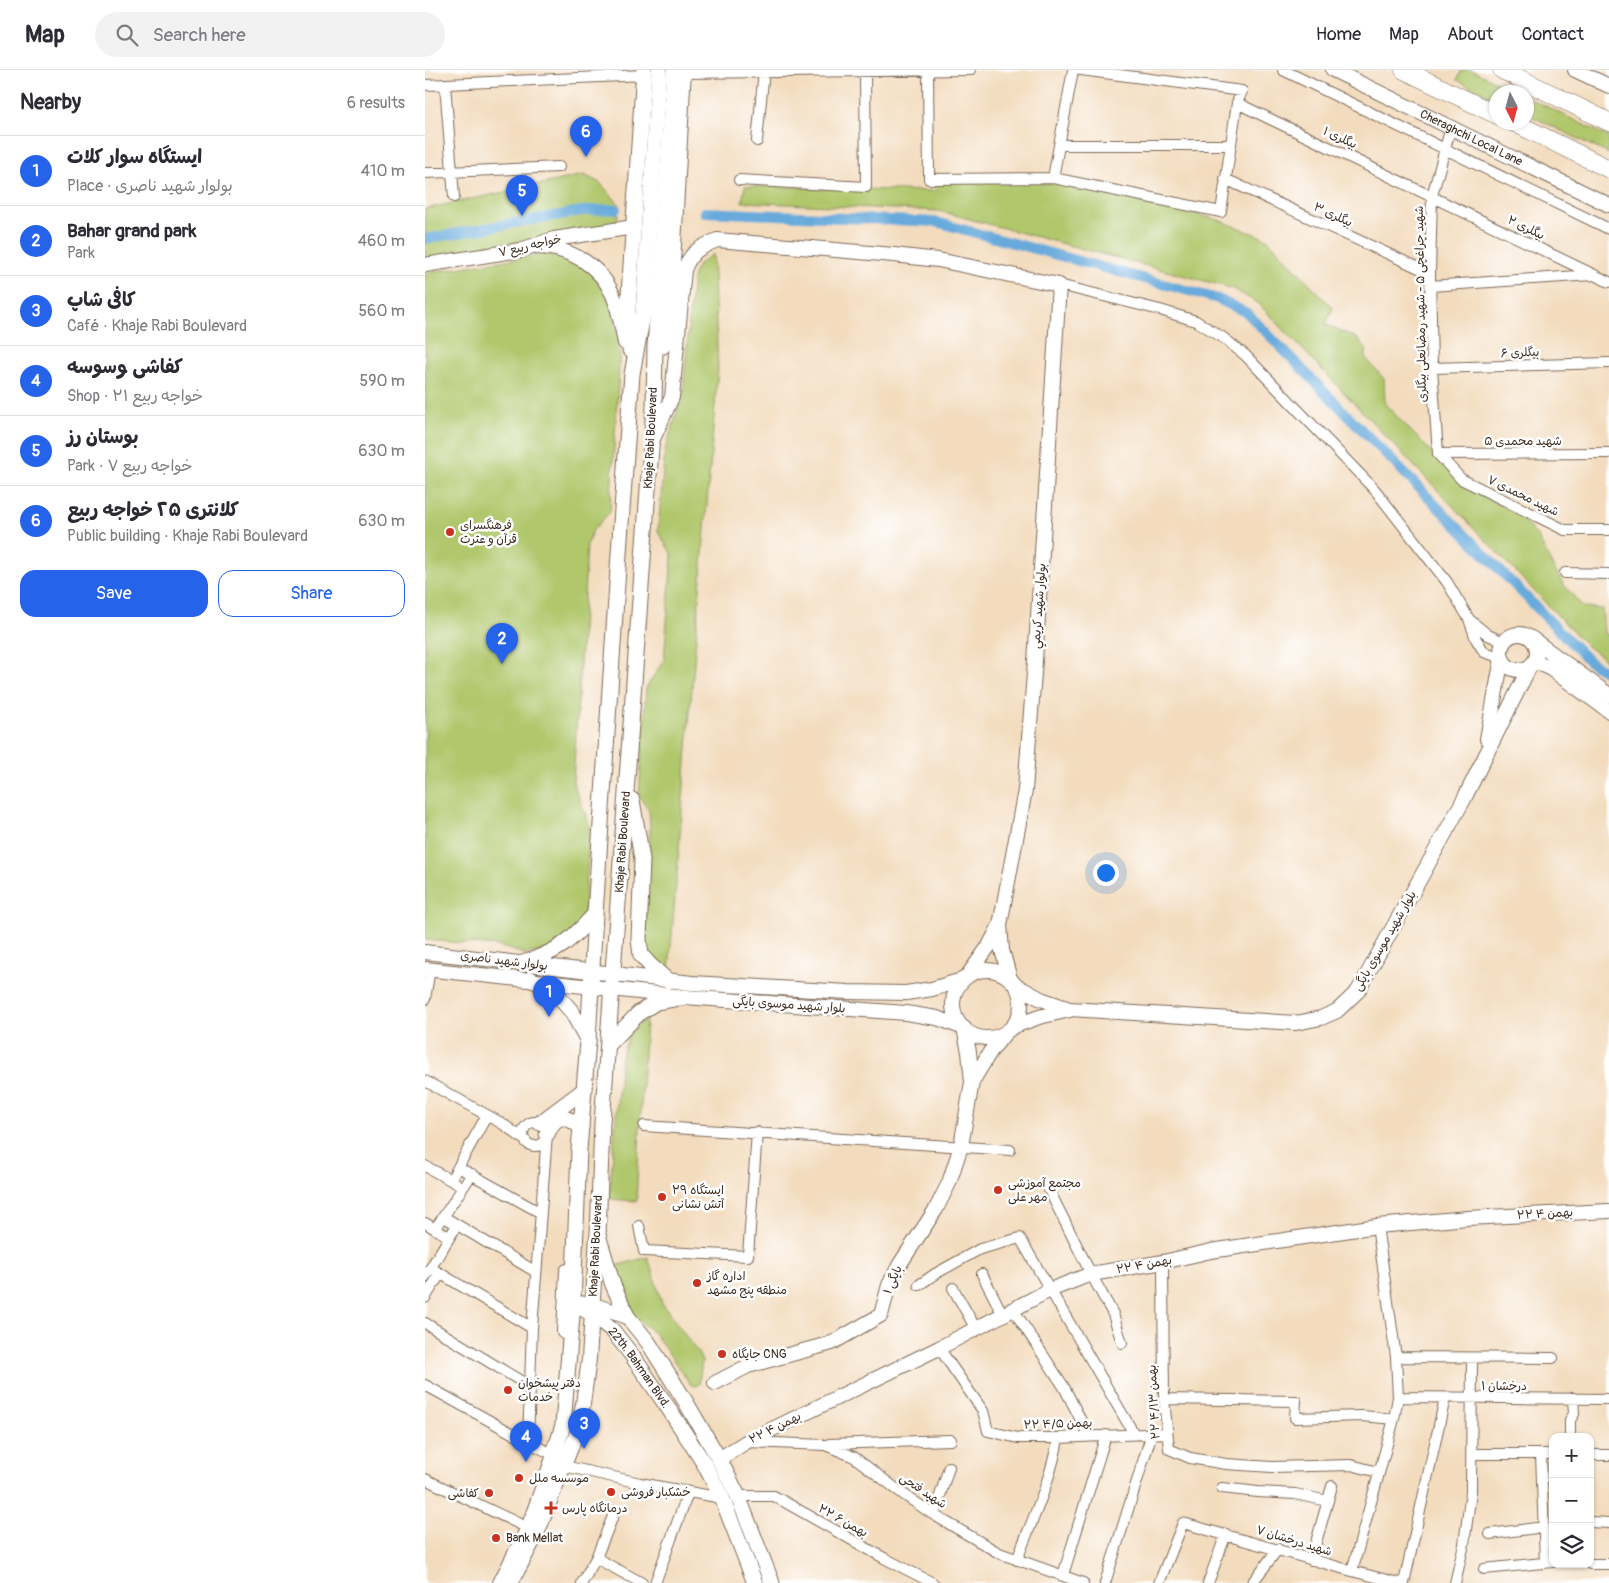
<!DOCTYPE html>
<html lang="en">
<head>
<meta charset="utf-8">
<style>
	:root { --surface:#fff; --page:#f2f2f3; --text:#2b2b33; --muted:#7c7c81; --line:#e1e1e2; --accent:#2563eb }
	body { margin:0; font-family:Pangolin,"Playpen Sans Arabic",sans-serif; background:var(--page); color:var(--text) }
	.controls { position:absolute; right:15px; bottom:15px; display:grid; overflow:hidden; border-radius:10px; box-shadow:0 1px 4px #0004 }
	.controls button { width:45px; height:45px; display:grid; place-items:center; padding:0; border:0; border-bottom:1px solid var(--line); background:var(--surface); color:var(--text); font:25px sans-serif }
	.compass { position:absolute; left:1064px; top:15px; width:45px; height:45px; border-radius:50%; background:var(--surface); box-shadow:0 1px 4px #0004; rotate:174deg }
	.you { position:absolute; left:680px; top:802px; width:18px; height:18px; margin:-12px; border:4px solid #fff; border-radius:50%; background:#1a73e8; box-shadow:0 0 0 8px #1a73e833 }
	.badge { display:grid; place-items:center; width:32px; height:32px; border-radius:50%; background:var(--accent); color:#fff; font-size:16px; font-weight:700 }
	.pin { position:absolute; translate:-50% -41px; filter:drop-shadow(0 1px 2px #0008) }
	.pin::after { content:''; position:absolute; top:26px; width:18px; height:15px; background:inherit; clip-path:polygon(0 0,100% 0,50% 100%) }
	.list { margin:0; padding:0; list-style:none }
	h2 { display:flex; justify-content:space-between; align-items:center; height:65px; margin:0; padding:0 20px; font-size:21px }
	h2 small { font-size:16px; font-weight:400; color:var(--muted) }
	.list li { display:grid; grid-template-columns:32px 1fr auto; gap:15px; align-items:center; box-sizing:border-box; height:70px; padding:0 20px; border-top:1px solid var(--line) }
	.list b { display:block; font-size:19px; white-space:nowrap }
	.list p { margin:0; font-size:16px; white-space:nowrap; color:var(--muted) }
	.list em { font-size:16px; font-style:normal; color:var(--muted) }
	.actions { display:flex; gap:10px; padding:15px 20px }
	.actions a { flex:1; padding:11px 0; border:1px solid var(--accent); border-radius:15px; text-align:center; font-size:18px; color:var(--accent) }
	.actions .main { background:var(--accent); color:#fff }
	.icon { flex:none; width:28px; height:28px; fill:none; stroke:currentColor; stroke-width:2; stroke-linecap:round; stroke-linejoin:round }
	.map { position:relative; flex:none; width:1184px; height:1513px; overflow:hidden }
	header { display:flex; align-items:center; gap:30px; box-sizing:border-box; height:70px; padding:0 25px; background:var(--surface); border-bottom:1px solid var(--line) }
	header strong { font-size:24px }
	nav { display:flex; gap:28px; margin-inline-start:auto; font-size:18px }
	.search { width:350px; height:45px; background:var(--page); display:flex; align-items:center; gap:12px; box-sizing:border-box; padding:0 18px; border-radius:28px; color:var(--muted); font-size:19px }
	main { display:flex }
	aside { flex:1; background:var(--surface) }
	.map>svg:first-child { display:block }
	.green { fill:#b0c76c; stroke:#767845 }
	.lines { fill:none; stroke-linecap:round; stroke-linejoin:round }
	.canal { stroke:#68aadc; stroke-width:10 }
	.street-casing { stroke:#7b6856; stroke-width:12 }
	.secondary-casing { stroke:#7b6856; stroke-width:16 }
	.primary-casing { stroke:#7b6856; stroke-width:17 }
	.highway-casing { stroke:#7b6856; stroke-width:19 }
	.street { stroke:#fff; stroke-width:10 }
	.secondary { stroke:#fff; stroke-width:14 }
	.primary { stroke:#fff; stroke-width:15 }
	.highway { stroke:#fff; stroke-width:18 }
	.poi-dot { fill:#c8321e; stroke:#fff; stroke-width:2 }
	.labels { text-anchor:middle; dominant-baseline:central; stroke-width:5; stroke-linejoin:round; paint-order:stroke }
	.street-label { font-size:12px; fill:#3b2a1e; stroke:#fff }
	.poi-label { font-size:12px; fill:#3b2a1e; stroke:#fff; text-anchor:start }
</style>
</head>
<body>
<header>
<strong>Map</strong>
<div class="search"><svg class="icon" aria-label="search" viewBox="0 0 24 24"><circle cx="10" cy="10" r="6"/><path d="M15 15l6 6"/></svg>Search here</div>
<nav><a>Home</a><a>Map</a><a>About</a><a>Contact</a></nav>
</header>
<main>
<aside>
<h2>Nearby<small>6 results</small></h2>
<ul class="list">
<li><span class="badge">1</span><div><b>ایستگاه سوار کلات</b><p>Place · بولوار شهید ناصری</p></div><em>410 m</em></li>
<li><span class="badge">2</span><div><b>Bahar grand park</b><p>Park</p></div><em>460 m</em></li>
<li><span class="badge">3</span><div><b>کافی شاپ</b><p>Café · Khaje Rabi Boulevard</p></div><em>560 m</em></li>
<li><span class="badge">4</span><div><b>کفاشی وسوسه</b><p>Shop · خواجه ربیع ۲۱</p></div><em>590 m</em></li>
<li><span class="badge">5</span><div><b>بوستان رز</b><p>Park · خواجه ربیع ۷</p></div><em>630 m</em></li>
<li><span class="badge">6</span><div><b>کلانتری ٢۵ خواجه ربیع</b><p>Public building · Khaje Rabi Boulevard</p></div><em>630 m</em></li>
</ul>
<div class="actions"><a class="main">Save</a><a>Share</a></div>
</aside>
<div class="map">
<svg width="1184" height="1513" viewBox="0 0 1184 1513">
	<rect width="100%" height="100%" fill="#fff"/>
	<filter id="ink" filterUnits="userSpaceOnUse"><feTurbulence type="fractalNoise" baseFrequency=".02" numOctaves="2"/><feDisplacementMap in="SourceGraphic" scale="10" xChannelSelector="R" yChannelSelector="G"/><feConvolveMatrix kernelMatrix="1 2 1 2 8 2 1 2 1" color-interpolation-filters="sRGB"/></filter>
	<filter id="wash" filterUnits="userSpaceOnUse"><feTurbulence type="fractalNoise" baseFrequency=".0096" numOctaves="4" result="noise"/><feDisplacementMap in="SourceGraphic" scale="20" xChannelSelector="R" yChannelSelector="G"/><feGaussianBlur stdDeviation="1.12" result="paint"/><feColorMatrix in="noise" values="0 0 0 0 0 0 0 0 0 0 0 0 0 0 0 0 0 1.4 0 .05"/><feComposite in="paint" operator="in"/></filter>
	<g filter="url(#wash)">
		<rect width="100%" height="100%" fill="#f3dcbe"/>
		<path class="green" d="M1037 0H1046L1092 22H1072L1071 29 1032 10Z
			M1102 27 1184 67V84L1102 44Z
			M159 105 175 113 194 134 192 154 187 162 0 190V139Z
			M628 110 794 150 842 169 908 238 901 254 933 269 942 281 940 287 959 309 960 334 1037 414 1093 445 1113 467 1129 499 1139 515 1158 537 1177 539 1179 564 1184 565V593L1161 575 833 233 806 218 514 141 317 132 320 116 511 121 512 112Z
			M119 184 147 189 168 202 184 228 191 252 195 283 185 442 168 460 162 474 148 713 165 756 159 843 154 857 123 880 100 884 73 876 0 870V203Z
			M288 184 293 298 244 901C232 892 222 885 220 869L225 756 224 741 214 726 221 618 239 590 247 485 233 461 240 380 258 323 268 204 273 195Z
			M221 949 212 1112V1131L184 1129 196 987 205 963Z
			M223 1187 237 1233 273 1283 277 1291 274 1314 270 1316 266 1315 230 1264 205 1243 190 1196Z"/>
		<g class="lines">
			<path class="canal" d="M280 142 511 152 793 229 822 243 1165 592 1184 603
				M0 169 157 141 191 139"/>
		</g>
	</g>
	<g filter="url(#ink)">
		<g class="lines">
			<defs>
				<path id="street" d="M503 0 504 109 628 108 796 142 812 33 817 21 656 0
					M858 0 1184 159
					M259 3 545 0
					M20 14 29 127
					M0 15 219 5
					M812 33 1184 212
					M332 71 339 0
					M634 75H805
					M0 103 134 97
					M628 108 648 0
					M800 109 1005 203
					M314 110 441 117 440 1
					M634 215 735 240 771 251 797 267 820 285 950 420 1022 512 1044 549 1051 569 1059 582 1077 588
					M1005 216 1168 205
					M1007 298 1184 293
					M1013 384 1007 298 1005 203 1007 126 1026 57
					M1013 384 1036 409 1140 460H1184
					M1013 384 1184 383
					M1140 503 1184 504
					M1045 550 1063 565 1079 572
					M0 929 5 899
					M0 1011 78 1054 101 1071
					M98 1064a12 12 0 1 1 24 0a12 12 0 1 1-24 0Z
					M219 1056 585 1080
					M0 1096 31 1113
					M33 1097 116 1143
					M26 1110 62 1045
					M624 1120 666 1204 688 1244 697 1273
					M19 1147 111 1202
					M0 1153 24 1167
					M214 1156 219 1181 323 1186 332 1062
					M10 1159 47 1104
					M738 1192 739 1329 744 1379 765 1388 801 1394 847 1397 926 1395 953 1402
					M6 1198 107 1258
					M557 1204 578 1245
					M0 1207 32 1155
					M494 1215 510 1204 555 1179 595 1168 709 1364
					M528 1218 551 1259
					M0 1228 15 1204
					M588 1239 639 1317 664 1366
					M0 1253 104 1316
					M514 1278 558 1341 563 1361 593 1368H633L742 1363
					M971 1287 1128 1288
					M0 1315 103 1372 129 1385
					M973 1327 1184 1329
					M739 1329 871 1331 870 1348 937 1346 969 1349
					M1145 1367V1350L1149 1344 1148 1328
					M103 1372 107 1258 122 1064
					M322 1372 400 1375 429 1387 478 1424 509 1445 574 1483 658 1513
					M404 1374 526 1370
					M1046 1384H1128
					M1116 1384 1120 1492
					M1165 1385H1184
					M139 1396 215 1413 297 1428
					M0 1409 103 1458
					M797 1418 833 1422 870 1424 903 1431
					M313 1426H349L459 1488 508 1513
					M509 1445 524 1397
					M1165 1452 1184 1453
					M1065 1464 1119 1457
					M171 1488 217 1513
					M592 1490C606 1452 627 1408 633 1368
					M886 1490 907 1416
					M1165 1494H1184
					M1059 1499 1128 1492
					M927 1501 969 1349 973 1327 971 1287 952 1156
					M638 1505 681 1365
					M157 1513 171 1488 190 1441
					M230 1513 263 1423
					M680 1513 727 1363
					M734 1513 758 1453 927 1501 974 1513
					M783 1513 801 1464
					M827 1513 853 1479
					M979 1513 1020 1328
					M1030 1513 1039 1474 1046 1422 1047 1288"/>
				<g id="secondary">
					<path id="s1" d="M908 0 1184 135"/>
					<path d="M1150 0 1184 16"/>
					<path d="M114 177C145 178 175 195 188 225 194 240 197 257 200 273"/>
					<path d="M0 195 95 180 129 169 209 157"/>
					<path d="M228 369 247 327 259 200C266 182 273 178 292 170L469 185 513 190 634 215 611 577 600 720 575 855 564 876 543 905"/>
					<circle cx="1094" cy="582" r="18"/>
					<path d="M1106 568 1184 625"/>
					<path d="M1109 592 1123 597 1184 641"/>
					<path d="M1062 669 1077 588"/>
					<path d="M575 855 577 880 585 909"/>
					<path d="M0 882 267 913 423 922 481 923 507 919 537 910"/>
					<path d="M0 899 260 927 481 943 512 948 539 958 544 982 547 1012 536 1076 524 1113 511 1139 475 1194 464 1215 456 1245 407 1273 323 1296 290 1313"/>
					<circle cx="562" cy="934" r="34"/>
					<path d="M590 915 616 929 645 939 871 953 896 948 912 941 933 921 1039 729 1105 596"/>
					<path d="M587 957 614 947 645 940"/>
					<path d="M547 1012 565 982 580 963"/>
					<path d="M139 1262 142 1201"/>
					<path d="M294 1389 321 1372 514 1278 625 1220 666 1204 738 1192 786 1181 952 1156 1043 1148 1184 1141"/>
					<path d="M75 1513 103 1458 129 1385 130 1375"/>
					<path d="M86 1513 112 1464 153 1360 158 1334 164 1289 172 1167"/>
				</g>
				<g id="primary">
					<path d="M249 0 230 277 229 337 177 1053 173 1165 188 1215 202 1246 223 1272 259 1329 294 1389 313 1426 347 1513"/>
					<path d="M238 276 245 236 258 8"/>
					<path d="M205 280 203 240 219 0"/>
					<path d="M207 730 217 789 214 869 216 885 225 895 243 911"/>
					<path d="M98 893C135 881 144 872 170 844"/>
					<path d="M105 909 127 919 147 942 163 971"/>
					<path d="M184 974 214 943 231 932 260 927"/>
					<path d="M115 1053 159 1020"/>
					<path d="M122 1064C131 1044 139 1044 156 1057"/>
					<path id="s2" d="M148 1233 167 1244 187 1260 206 1284 244 1339 280 1395 297 1428 330 1513"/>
					<path d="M157 1234 167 1235 202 1246"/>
					<path d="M129 1385 138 1355 148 1233 154 1080 163 971 170 844 197 439 207 304 218 244 234 0"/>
				</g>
				<path id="highway" d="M979 0 1072 45
					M1077 0 1184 52
					M1088 52 1184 99"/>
			</defs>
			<use href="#street" class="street-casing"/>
			<use href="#secondary" class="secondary-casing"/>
			<use href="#primary" class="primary-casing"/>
			<use href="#highway" class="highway-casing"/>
			<use href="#street" class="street"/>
			<use href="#secondary" class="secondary"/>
			<use href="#primary" class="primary"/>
			<use href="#highway" class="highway"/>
		</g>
	</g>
	<g class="poi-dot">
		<circle cx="25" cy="462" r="5"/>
		<circle cx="573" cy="1120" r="5"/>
		<circle cx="237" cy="1127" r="5"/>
		<circle cx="272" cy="1213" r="5"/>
		<circle cx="297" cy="1284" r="5"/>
		<circle cx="83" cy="1320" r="5"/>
		<circle cx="94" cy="1408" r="5"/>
		<circle cx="186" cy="1422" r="5"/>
		<circle cx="64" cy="1423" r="5"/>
		<path d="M123.5 1430.5h5v5h5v5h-5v5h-5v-5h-5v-5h5z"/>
		<circle cx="71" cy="1468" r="5"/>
	</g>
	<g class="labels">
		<g class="street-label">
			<text stroke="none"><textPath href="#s1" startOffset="154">Cheraghchi Local Lane</textPath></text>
			<text transform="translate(915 68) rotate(25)">بیگلری ۱</text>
			<text transform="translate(908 145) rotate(25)">بیگلری ۳</text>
			<text transform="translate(1101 158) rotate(26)">بیگلری ۲</text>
			<text transform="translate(105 176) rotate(-13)">خواجه ربیع ۷</text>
			<text transform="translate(996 234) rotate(-91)">شهید چراغچی ۵ - شهید رمضانعلی بیگلری</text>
			<text transform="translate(1095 283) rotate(-2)">بیگلری ۶</text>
			<text transform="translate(226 368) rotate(-87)">Khaje Rabi Boulevard</text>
			<text x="1098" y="371">شهید محمدی ۵</text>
			<text transform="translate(1098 426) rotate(26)">شهید محمدی ۷</text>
			<text transform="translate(614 536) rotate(-86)">بولوار شهيد كريمي</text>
			<text transform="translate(198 772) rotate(-86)">Khaje Rabi Boulevard</text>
			<text transform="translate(960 871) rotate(-60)">بلوار شهید موسوی بایگی</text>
			<text transform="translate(79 891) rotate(7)">بولوار شهید ناصری</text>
			<text transform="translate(364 935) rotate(4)">بلوار شهید موسوی بایگی</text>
			<text transform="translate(1120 1144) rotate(-3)">۲۲ بهمن ۴</text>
			<text transform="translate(171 1176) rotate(-87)">Khaje Rabi Boulevard</text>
			<text transform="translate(719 1195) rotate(-10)">۲۲ بهمن ۴</text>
			<text transform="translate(468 1210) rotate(-67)">بایگی ۱</text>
			<text stroke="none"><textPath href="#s2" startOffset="94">22th. Bahman Blvd.</textPath></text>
			<text x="1079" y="1316">درخشان ۱</text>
			<text transform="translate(729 1332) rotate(-93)">۲۲ بهمن ۴/۱۳</text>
			<text transform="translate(633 1354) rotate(-2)">۲۲ بهمن ۴/۵</text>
			<text transform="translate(350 1358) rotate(-26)">۲۲ بهمن ۴</text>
			<text transform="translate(498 1421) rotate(34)">شهید فتحی</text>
			<text transform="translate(418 1451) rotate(29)">۲۲ بهمن ۶</text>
			<text transform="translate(869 1471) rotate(17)">شهید درخشان ۷</text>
		</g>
		<g class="poi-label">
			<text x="35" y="455">فرهنگسرای<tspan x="35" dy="14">قرآن و عترت</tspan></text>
			<text x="583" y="1113">مجتمع آموزشی<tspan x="583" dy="14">مهر علی</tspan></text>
			<text x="247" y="1120">ایستگاه ۲۹<tspan x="247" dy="14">آتش نشانی</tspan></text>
			<text x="282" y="1206">اداره گاز<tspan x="282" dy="14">منطقه پنج مشهد</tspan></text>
			<text x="307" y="1284">جایگاه CNG</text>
			<text x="93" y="1313">دفتر پیشخوان<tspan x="93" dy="14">خدمات</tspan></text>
			<text x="104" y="1408">موسسه ملل</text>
			<text x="196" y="1422">خشکبار فروشی</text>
			<text x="54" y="1423" text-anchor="end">کفاشی</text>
			<text x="137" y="1438">درمانگاه پارس</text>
			<text x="81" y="1468">Bank Mellat</text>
		</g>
	</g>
</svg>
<div class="controls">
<button>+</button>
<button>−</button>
<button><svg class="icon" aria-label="layers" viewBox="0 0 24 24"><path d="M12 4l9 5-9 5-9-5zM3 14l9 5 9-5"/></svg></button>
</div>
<svg class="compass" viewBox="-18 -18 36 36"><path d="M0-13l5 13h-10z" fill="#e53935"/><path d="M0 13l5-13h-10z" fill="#7c7c81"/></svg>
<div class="you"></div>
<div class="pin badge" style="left:124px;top:947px">1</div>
<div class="pin badge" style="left:77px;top:594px">2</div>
<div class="pin badge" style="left:159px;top:1379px">3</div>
<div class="pin badge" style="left:101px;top:1392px">4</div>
<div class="pin badge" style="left:97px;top:146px">5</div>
<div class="pin badge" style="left:161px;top:87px">6</div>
</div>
</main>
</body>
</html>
